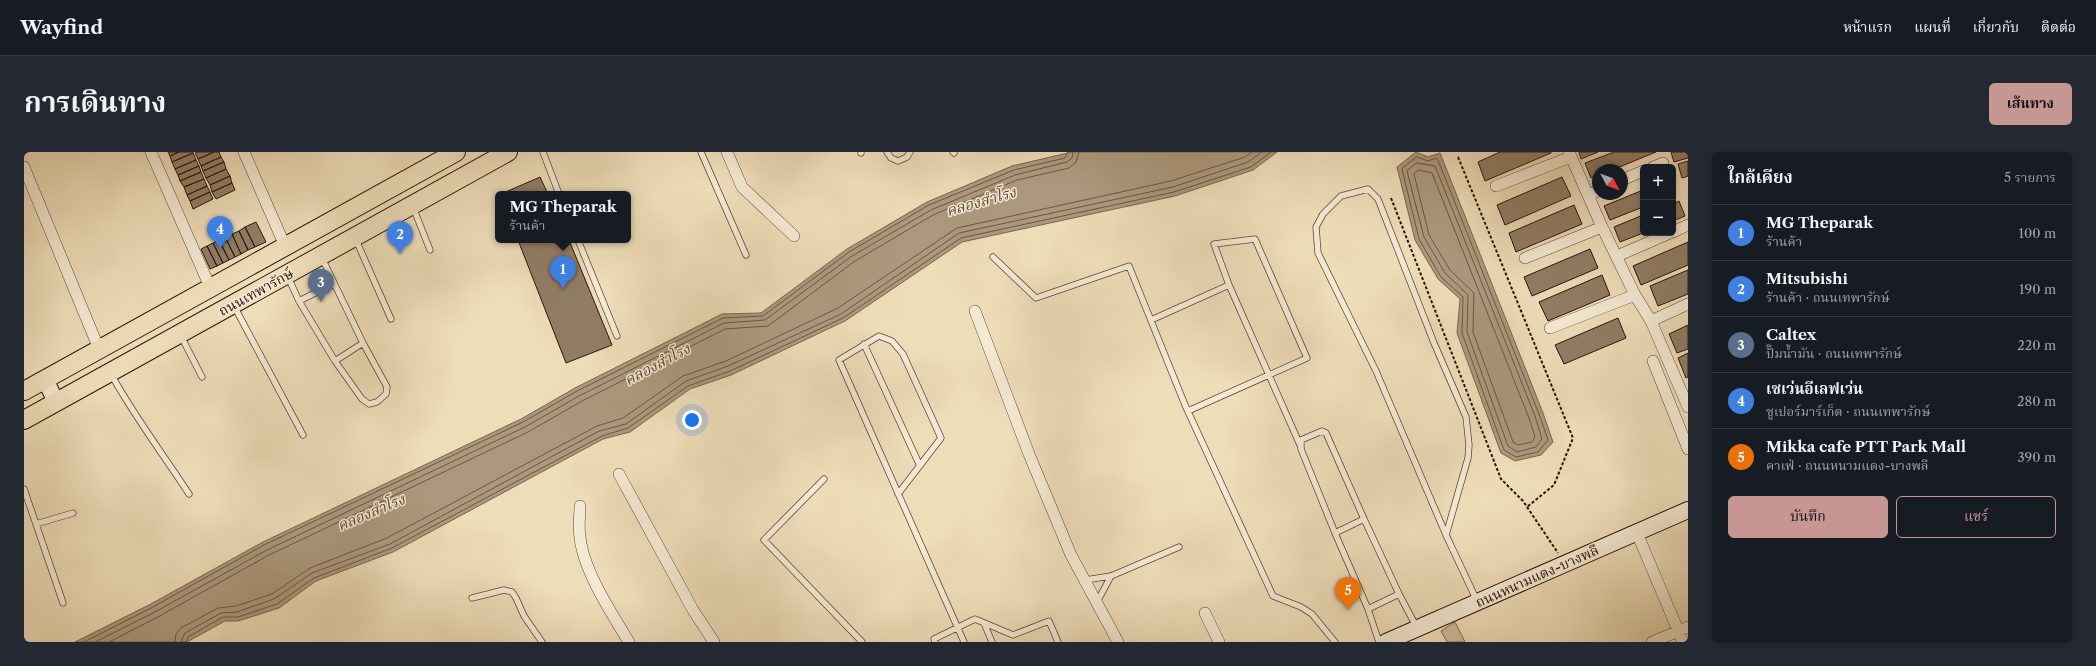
<!DOCTYPE html>
<html lang="th">
<head>
<meta charset="utf-8">
<style>
	:root { --surface:#171b24; --page:#242831; --text:#f1f3f6; --muted:#9ea1a6; --line:#363941; --accent:#c59692 }
	body { margin:0; font-family:"Libre Caslon Text","Noto Serif Thai",serif; background:var(--page); color:var(--text) }
	.controls { position:absolute; right:12px; top:12px; display:grid; overflow:hidden; border-radius:6px; box-shadow:0 2px 6px #0003 }
	.controls button { width:36px; height:36px; display:grid; place-items:center; padding:0; border:0; border-bottom:1px solid var(--line); background:var(--surface); color:var(--text); font:20px sans-serif }
	.compass { position:absolute; left:1568px; top:12px; width:36px; height:36px; border-radius:50%; background:var(--surface); box-shadow:0 2px 6px #0003; rotate:131deg }
	.you { position:absolute; left:668px; top:268px; width:14px; height:14px; margin:-10px; border:3px solid #fff; border-radius:50%; background:#1a73e8; box-shadow:0 0 0 6px #1a73e833 }
	.badge { display:grid; place-items:center; width:26px; height:26px; border-radius:50%; background:var(--accent); color:#fff; font-size:13px; font-weight:700 }
	.pin { position:absolute; translate:-50% -33px; filter:drop-shadow(0 1px 2px #0008) }
	.pin::after { content:''; position:absolute; top:21px; width:14px; height:12px; background:inherit; clip-path:polygon(0 0,100% 0,50% 100%) }
	.popup { position:absolute; left:471px; top:39px; width:136px; height:52px; box-sizing:border-box; display:grid; place-content:center; border-radius:6px; background:var(--surface); filter:drop-shadow(0 1px 3px #0005); font-size:13px; white-space:nowrap; color:var(--muted) }
	.popup b { font-size:15px; color:var(--text) }
	.popup::after { content:''; position:absolute; left:50%; top:100%; margin-left:-8px; border:8px solid transparent; border-top-color:var(--surface) }
	.list { margin:0; padding:0; list-style:none }
	h2 { display:flex; justify-content:space-between; align-items:center; height:52px; margin:0; padding:0 16px; font-size:17px }
	h2 small { font-size:13px; font-weight:400; color:var(--muted) }
	.list li { display:grid; grid-template-columns:26px 1fr auto; gap:12px; align-items:center; box-sizing:border-box; height:56px; padding:0 16px; border-top:1px solid var(--line) }
	.list b { display:block; font-size:15px; white-space:nowrap }
	.list p { margin:0; font-size:13px; white-space:nowrap; color:var(--muted) }
	.list em { font-size:13px; font-style:normal; color:var(--muted) }
	.actions { display:flex; gap:8px; padding:12px 16px }
	.actions a { flex:1; padding:9px 0; border:1px solid var(--accent); border-radius:6px; text-align:center; font-size:14px; color:var(--accent) }
	.actions .main { background:var(--accent); color:#111 }
	.map { position:relative; flex:none; width:1664px; height:490px; overflow:hidden; border-radius:6px }
	header { display:flex; align-items:center; gap:24px; box-sizing:border-box; height:56px; padding:0 20px; background:var(--surface); border-bottom:1px solid var(--line) }
	header strong { font-size:19px }
	nav { display:flex; gap:22px; margin-inline-start:auto; font-size:14px }
	.intro { display:flex; align-items:center; justify-content:space-between; box-sizing:border-box; height:96px; padding:0 24px }
	h1 { margin:0; font-size:28px }
	.button { padding:10px 18px; border-radius:6px; background:var(--accent); color:#111; font-size:14px; font-weight:700 }
	main { display:flex; gap:24px; padding:0 24px }
	aside { flex:1; background:var(--surface); border-radius:6px; box-shadow:0 2px 6px #0003 }
	.map>svg:first-child { display:block }
	.green { fill:#cdbb9b; stroke:#7c6852 }
	.water { fill:#ac997d; stroke:#79644f }
	.lines { fill:none; stroke-linecap:round; stroke-linejoin:round }
	.shore { stroke:#6c5643; stroke-width:1 }
	.building { fill:#917d65; stroke:#2c1409 }
	.service-casing { stroke:#5c4635; stroke-width:7 }
	.minor-casing { stroke:#5c4635; stroke-width:12 }
	.secondary-casing { stroke:#2c1409; stroke-width:18 }
	.primary-casing { stroke:#2c1409; stroke-width:20 }
	.path { stroke:#2c1409; stroke-width:2; stroke-dasharray:3 2; stroke-linecap:butt }
	.service { stroke:#f4e9d2; stroke-width:5.5 }
	.minor { stroke:#f4e9d2; stroke-width:11 }
	.secondary { stroke:#f4e9d2; stroke-width:16 }
	.primary { stroke:#eeddb9; stroke-width:18 }
	.labels { text-anchor:middle; dominant-baseline:central; stroke-width:3; stroke-linejoin:round; paint-order:stroke }
	.street-label { font-size:14px; fill:#2c1409; stroke:#f4e9d2 }
	.water-label { font-size:15px; font-style:italic; fill:#5f4937; stroke:#f4e9d2 }
</style>
</head>
<body>
<header>
<strong>Wayfind</strong>
<nav><a>หน้าแรก</a><a>แผนที่</a><a>เกี่ยวกับ</a><a>ติดต่อ</a></nav>
</header>
<div class="intro"><h1>การเดินทาง</h1><a class="button">เส้นทาง</a></div>
<main>
<div class="map">
<svg width="1664" height="490" viewBox="0 0 1664 490">
	<rect width="100%" height="100%" fill="#eeddb9"/>
	<filter id="stains"><feTurbulence type="fractalNoise" baseFrequency=".005" numOctaves="4"/><feColorMatrix values="0 0 0 0 .2 0 0 0 0 .09 0 0 0 0 .02 0 0 0 .5 -.17"/></filter>
	<radialGradient id="worn" r=".72"><stop offset=".6" stop-color="#630" stop-opacity="0"/><stop offset="1" stop-color="#630" stop-opacity=".3"/></radialGradient>
	<path class="green" d="M1431 470 1441 490H1423L1417 479Z"/>
	<path class="water" d="M1048 0H1253L1229 18 1151 44 938 90 821 169 707 223 666 237 606 280 579 287 369 400 292 429 255 456 214 469H201L163 490H51L125 453 239 390 497 267 551 236 698 162 737 161 823 97 903 50 988 14Z
		M1392 0 1404 5 1416 1 1519 261 1529 290 1517 303 1491 309 1477 301 1433 181 1436 147 1414 127 1391 88 1373 15Z"/>
	<g class="lines">
		<path class="shore" d="M1393 5 1404 9 1412 6 1414 8 1515 262 1524 288 1514 300 1492 305 1480 298 1438 181 1439 145 1417 125 1395 87 1378 17Z
			M1393 11 1411 14 1511 264 1518 287 1512 295 1493 300 1484 294 1443 180 1444 143 1421 121 1400 85 1383 19Z
			M1395 18 1408 21 1505 266 1511 285 1508 290 1494 293 1489 290 1449 180 1450 141 1426 118 1405 83 1390 22Z
			M60 490 127 456 240 393 499 270 553 239 699 166 739 164 825 100 905 53 990 18 1041 6 1044 0
			M71 490 129 461 243 398 501 275 555 244 700 171 741 168 828 104 907 58 991 23 1043 10 1048 6 1049 0
			M85 490 132 466 245 403 504 280 558 249 701 177 744 174 831 109 909 63 993 28 1045 16 1052 10 1055 0
			M151 490 152 482 157 476 194 456 212 454 248 442 286 416 363 386 573 274 599 266 659 224 702 209 814 156 933 76 1147 29 1221 5 1228 0
			M157 490 161 481 197 461 213 460 250 447 288 421 366 392 575 279 602 272 662 229 704 214 817 162 935 81 1149 35 1224 10 1238 0
			M162 490 164 485 199 465H214L253 452 290 426 368 396 578 284 604 276 664 234 706 219 819 166 937 86 1150 40 1227 15 1247 0"/>
	</g>
	<path class="building" d="M144 0H155L146 4Z
		M155 0H169V1L148 10 146 4Z
		M173 0H190L174 7 171 1Z
		M190 0H195L197 5 177 14 174 7Z
		M1476 0H1527V1L1461 29 1454 10Z
		M1555 0H1574L1557 7Z
		M1590 0H1632L1588 18H1574V23L1567 26 1561 11Z
		M1647 0H1664V6L1650 10Z
		M169 1 172 8 151 17 148 10Z
		M197 5 200 10 179 19 177 14Z
		M172 8 175 14 154 23 151 17Z
		M1664 9V24L1658 26 1654 12Z
		M200 10 202 17 182 26 179 19Z
		M175 14 177 20 156 29 154 23Z
		M202 17 206 24 186 33 182 26Z
		M177 20 180 27 160 35 156 29Z
		M206 24 208 31 188 40 186 33Z
		M516 25 524 42H477Z
		M1538 25 1547 44 1481 73 1473 53Z
		M180 27 183 34 163 43 160 35Z
		M208 31 211 38 192 47 188 40Z
		M183 34 186 40 166 49 163 43Z
		M1619 38V55L1586 68 1580 54Z
		M186 40 189 47 169 57 166 49Z
		M1655 49 1661 64 1649 69V52Z
		M1550 53 1558 72 1492 100 1485 81Z
		M1619 63V81L1596 90 1590 75Z
		M232 70 242 90 231 95 221 75Z
		M221 75 231 95 224 98 215 79Z
		M215 79 224 98 217 102 208 82Z
		M208 82 217 102 211 105 201 85Z
		M201 85 211 105 205 108 195 88Z
		M195 88 205 108 199 111 189 91Z
		M494 88H545L588 193 542 211Z
		M1664 90V113L1617 133 1609 114Z
		M189 91 199 111 193 114 183 94Z
		M183 94 193 114 186 117 177 97Z
		M1566 97 1574 116 1508 144 1500 125Z
		M1664 118V142L1634 154 1626 134Z
		M1578 123 1586 143 1524 169 1515 150Z
		M1594 166 1602 186 1540 212 1531 193Z
		M1664 173V197L1653 201 1645 182Z
		M1664 201V225L1662 226 1654 206Z"/>
	<g class="lines">
		<defs>
			<path id="service" d="M519 0 535 42
				M677 0 722 103
				M837 0V1
				M863 0 867 6 874 9 883 5 886 0
				M929 0 930 1
				M389 55 406 98
				M332 88 367 167
				M554 88 593 184
				M969 105 1012 146 1105 114 1161 253 1249 444 1277 455 1288 462 1311 490
				M264 125 275 149 311 209 339 191 298 106
				M1205 133 1276 293
				M275 149 309 132
				M210 154 279 283
				M1127 168 1205 133 1190 92 1231 87 1283 206 1164 259
				M157 184 178 225
				M840 192 896 314
				M311 209 338 247 345 252 353 250 362 242 363 235 339 191
				M87 222C110 264 139 302 165 342
				M800 327 740 388 838 490
				M0 337 39 451
				M874 342 917 286 879 202 868 189 855 184 815 208 940 490
				M12 372 49 361
				M1311 381 1277 297V288L1298 279 1302 281 1340 367
				M1422 383 1352 219 1294 101 1292 75 1299 62 1317 44 1344 37 1354 47 1410 191 1442 265 1445 293 1444 306 1422 383 1453 449
				M1061 428 1087 424 1155 395
				M448 446 480 438 488 440 492 446 500 464 518 490
				M1073 450 1087 424
				M1344 457 1311 381 1340 367 1375 442
				M960 471 968 490
				M911 490 910 487 951 467 989 483 1025 469 1034 490
				M1355 490 1344 457 1375 442 1392 474"/>
			<path id="minor" d="M127 0 186 135
				M220 0 261 94
				M703 0 718 35 770 84
				M1545 0 1578 75 1611 143 1627 169 1664 255
				M0 15 75 197
				M1629 15 1639 11
				M1598 28 1619 19
				M1472 34 1547 5
				M1564 43 1574 39
				M1649 80 1664 73
				M1593 104 1646 81
				M1501 106 1578 75
				M951 159 1005 302 1047 403 1094 490
				M1627 169 1664 152
				M1526 176 1611 143
				M1629 209 1664 297
				M595 322 669 458 690 490
				M556 354C556 364 554 375 556 385 559 418 588 462 605 490
				M1613 381 1659 490
				M1181 461 1195 490
				M1628 490 1664 475"/>
			<path id="secondary" d="M21 227 32 250
				M1362 490 1664 358"/>
			<path id="primary" d="M0 239 432 0
				M0 268 484 0"/>
		</defs>
		<use href="#service" class="service-casing"/>
		<use href="#minor" class="minor-casing"/>
		<use href="#secondary" class="secondary-casing"/>
		<use href="#primary" class="primary-casing"/>
		<path class="path" d="M1434 5 1549 286 1530 333 1503 355
			M1367 46 1477 327 1499 349 1534 401"/>
		<use href="#service" class="service"/>
		<use href="#minor" class="minor"/>
		<use href="#secondary" class="secondary"/>
		<use href="#primary" class="primary"/>
	</g>
	<g class="labels">
		<g class="street-label">
			<text transform="translate(232 140) rotate(-29)">ถนนเทพารักษ์</text>
			<text transform="translate(1513 424) rotate(-24)">ถนนหนามแดง-บางพลี</text>
		</g>
		<g class="water-label">
			<text transform="translate(957 49) rotate(-16)">คลองสำโรง</text>
			<text transform="translate(633 212) rotate(-28)">คลองสำโรง</text>
			<text transform="translate(347 360) rotate(-23)">คลองสำโรง</text>
		</g>
	</g>
	<rect width="100%" height="100%" filter="url(#stains)"/>
	<rect width="100%" height="100%" fill="url(#worn)"/>
</svg>
<div class="controls">
<button>+</button>
<button>−</button>
</div>
<svg class="compass" viewBox="-18 -18 36 36"><path d="M0-13l5 13h-10z" fill="#e53935"/><path d="M0 13l5-13h-10z" fill="#9ea1a6"/></svg>
<div class="you"></div>
<div class="pin badge" style="left:539px;top:137px;background:#3f7fe0">1</div>
<div class="popup"><b>MG Theparak</b>ร้านค้า</div>
<div class="pin badge" style="left:376px;top:102px;background:#3f7fe0">2</div>
<div class="pin badge" style="left:297px;top:150px;background:#5c6f8a">3</div>
<div class="pin badge" style="left:196px;top:97px;background:#3f7fe0">4</div>
<div class="pin badge" style="left:1324px;top:458px;background:#e8710a">5</div>
</div>
<aside>
<h2>ใกล้เคียง<small>5 รายการ</small></h2>
<ul class="list">
<li><span class="badge" style="background:#3f7fe0">1</span><div><b>MG Theparak</b><p>ร้านค้า</p></div><em>100 m</em></li>
<li><span class="badge" style="background:#3f7fe0">2</span><div><b>Mitsubishi</b><p>ร้านค้า · ถนนเทพารักษ์</p></div><em>190 m</em></li>
<li><span class="badge" style="background:#5c6f8a">3</span><div><b>Caltex</b><p>ปั๊มน้ำมัน · ถนนเทพารักษ์</p></div><em>220 m</em></li>
<li><span class="badge" style="background:#3f7fe0">4</span><div><b>เซเว่นอีเลฟเว่น</b><p>ซูเปอร์มาร์เก็ต · ถนนเทพารักษ์</p></div><em>280 m</em></li>
<li><span class="badge" style="background:#e8710a">5</span><div><b>Mikka cafe PTT Park Mall</b><p>คาเฟ่ · ถนนหนามแดง-บางพลี</p></div><em>390 m</em></li>
</ul>
<div class="actions"><a class="main">บันทึก</a><a>แชร์</a></div>
</aside>
</main>
</body>
</html>
